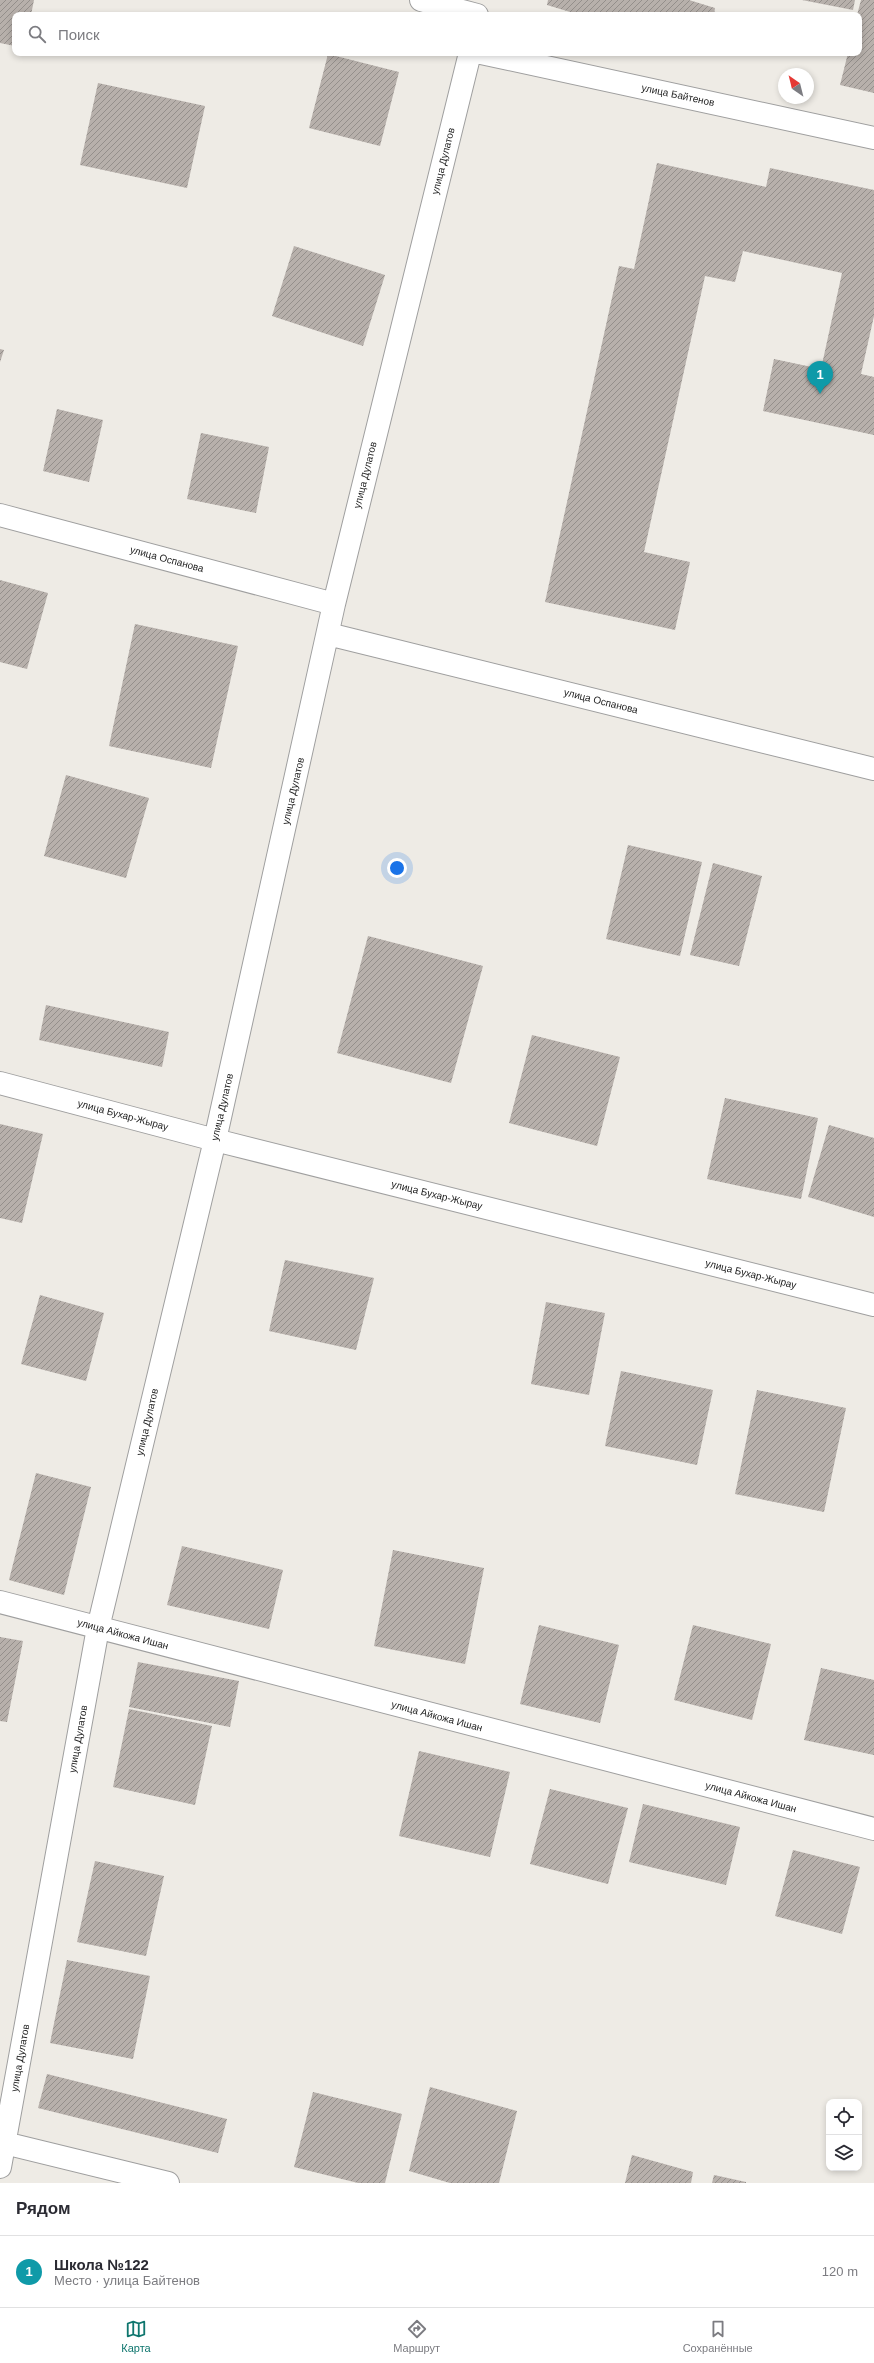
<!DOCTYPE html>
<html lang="ru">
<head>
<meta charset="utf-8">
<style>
	:root { --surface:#fff; --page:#f2f2f3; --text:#2b2b33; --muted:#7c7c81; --line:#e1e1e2; --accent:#0f766e }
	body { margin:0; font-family:Arial,sans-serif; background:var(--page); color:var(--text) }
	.controls { position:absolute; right:12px; bottom:12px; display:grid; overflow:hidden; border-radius:8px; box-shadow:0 2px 6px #0003 }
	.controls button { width:36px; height:36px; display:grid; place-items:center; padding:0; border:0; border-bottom:1px solid var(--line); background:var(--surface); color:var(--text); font:20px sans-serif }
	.compass { position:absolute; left:778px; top:68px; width:36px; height:36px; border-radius:50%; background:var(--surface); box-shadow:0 2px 6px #0003; rotate:325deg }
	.you { position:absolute; left:397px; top:868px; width:14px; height:14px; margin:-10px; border:3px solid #fff; border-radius:50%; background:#1a73e8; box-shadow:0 0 0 6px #1a73e833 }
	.badge { display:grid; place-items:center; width:26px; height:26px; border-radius:50%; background:var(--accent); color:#fff; font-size:13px; font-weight:700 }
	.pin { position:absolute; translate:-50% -33px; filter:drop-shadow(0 1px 2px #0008) }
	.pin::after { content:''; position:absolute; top:21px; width:14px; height:12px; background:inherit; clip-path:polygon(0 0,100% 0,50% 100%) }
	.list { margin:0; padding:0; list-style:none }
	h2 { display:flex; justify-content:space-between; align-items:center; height:52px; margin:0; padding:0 16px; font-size:17px }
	h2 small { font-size:13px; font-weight:400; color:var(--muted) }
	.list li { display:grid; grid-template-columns:26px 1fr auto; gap:12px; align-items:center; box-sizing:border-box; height:72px; padding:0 16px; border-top:1px solid var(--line) }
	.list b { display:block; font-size:15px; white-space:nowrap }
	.list p { margin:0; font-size:13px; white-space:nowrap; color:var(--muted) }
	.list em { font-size:13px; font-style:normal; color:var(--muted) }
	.icon { flex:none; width:22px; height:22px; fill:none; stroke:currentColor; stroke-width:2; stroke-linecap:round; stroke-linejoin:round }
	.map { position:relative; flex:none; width:874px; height:2183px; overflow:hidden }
	.search { position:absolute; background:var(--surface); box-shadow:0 2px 6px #0003; left:12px; right:12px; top:12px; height:44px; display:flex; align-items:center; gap:10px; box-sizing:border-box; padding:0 14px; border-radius:8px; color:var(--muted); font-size:15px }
	.sheet { height:124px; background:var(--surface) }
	nav { display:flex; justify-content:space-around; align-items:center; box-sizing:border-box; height:56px; border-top:1px solid var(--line); background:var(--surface); font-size:11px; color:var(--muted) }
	nav a { display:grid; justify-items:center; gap:2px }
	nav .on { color:var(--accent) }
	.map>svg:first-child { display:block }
	.building { fill:url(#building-hatch) }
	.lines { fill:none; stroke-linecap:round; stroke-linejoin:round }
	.minor-casing { stroke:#9f9f9f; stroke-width:24 }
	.minor { stroke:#fff; stroke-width:22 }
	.labels { text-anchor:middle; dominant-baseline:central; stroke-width:3.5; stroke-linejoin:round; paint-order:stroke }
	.street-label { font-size:10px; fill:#1e1e1e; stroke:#fff }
</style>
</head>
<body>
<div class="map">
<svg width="874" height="2183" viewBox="0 0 874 2183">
	<defs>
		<pattern id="building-hatch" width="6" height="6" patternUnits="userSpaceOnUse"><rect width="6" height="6" fill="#b7b0ab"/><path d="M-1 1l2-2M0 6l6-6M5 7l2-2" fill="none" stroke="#948f8b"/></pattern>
	</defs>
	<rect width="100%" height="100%" fill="#eeebe5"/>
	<path class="building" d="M0 0H34L31 15H15V46L0 43Z
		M548 0H689L715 8 714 15H580L547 5Z
		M802 0H855L853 10Z
		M861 0H874V93L840 85 848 53H859V15H857Z
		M328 54 399 72 380 146 309 128Z
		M98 83 205 106 187 188 80 165Z
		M657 163 766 187 770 168 874 190V316L861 374 874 377V435L763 411 774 359 821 369 842 273 743 251 735 282 705 276 644 552 690 562 675 630 545 602 619 266 634 269Z
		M294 246 385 275 363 346 272 316Z
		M0 349 4 350 0 362Z
		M57 409 103 420 89 482 43 471Z
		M201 433 269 447 256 513 187 499Z
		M0 580 48 593 27 669 0 662Z
		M135 624 238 646 211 768 109 746Z
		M66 775 149 798 126 878 44 856Z
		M628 845 702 862 680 956 606 939Z
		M713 863 762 876 739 966 690 955Z
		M368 936 483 966 451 1083 337 1053Z
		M46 1005 169 1032 162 1067 39 1040Z
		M532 1035 620 1057 597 1146 509 1123Z
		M725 1098 818 1118 801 1199 707 1179Z
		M0 1124 43 1134 22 1223 0 1218Z
		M829 1125 874 1138V1217L808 1197Z
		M285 1260 374 1278 356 1350 269 1331Z
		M40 1295 104 1313 86 1381 21 1364Z
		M546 1302 605 1313 589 1395 531 1384Z
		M621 1371 713 1390 697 1465 605 1446Z
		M757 1390 846 1408 824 1512 735 1494Z
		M36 1473 91 1487 64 1595 9 1580Z
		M182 1546 283 1570 269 1629 167 1605Z
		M393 1550 484 1568 465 1664 374 1646Z
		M539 1625 619 1645 600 1723 520 1704Z
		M693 1625 771 1644 752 1720 674 1700Z
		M0 1637 23 1641 7 1722 0 1721Z
		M138 1662 239 1681 230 1727 129 1707Z
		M821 1668 874 1680V1755L804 1740Z
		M129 1709 212 1726 195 1805 113 1787Z
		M419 1751 510 1772 490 1857 399 1836Z
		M550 1789 628 1808 608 1884 530 1864Z
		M643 1804 740 1827 726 1885 629 1862Z
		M793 1850 860 1867 842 1934 775 1916Z
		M95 1861 164 1876 146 1956 77 1942Z
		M67 1960 150 1976 133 2059 50 2043Z
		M47 2074 227 2119 218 2153 38 2108Z
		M430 2087 517 2111 499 2183H450L409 2171Z
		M313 2092 402 2114 385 2183H358L294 2167Z
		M632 2155 693 2172 691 2183H625Z
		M714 2175 746 2182V2183H712Z"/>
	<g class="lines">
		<defs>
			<path id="minor" d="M421 0 477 15
				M481 53 874 138
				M0 515 334 604
				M328 634 874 769
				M0 1083 215 1140 874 1305
				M0 1602 874 1829
				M0 2142 168 2183
				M0 2167 98 1628 215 1140 334 604 470 53"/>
		</defs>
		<use href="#minor" class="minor-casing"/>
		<use href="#minor" class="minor"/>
	</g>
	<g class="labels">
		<g class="street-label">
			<text transform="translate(678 95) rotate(12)">улица Байтенов</text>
			<text transform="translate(443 161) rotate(-76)">улица Дулатов</text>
			<text transform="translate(365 475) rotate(-76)">улица Дулатов</text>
			<text transform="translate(167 559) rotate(15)">улица Оспанова</text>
			<text transform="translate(601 701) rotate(14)">улица Оспанова</text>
			<text transform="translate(293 791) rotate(-77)">улица Дулатов</text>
			<text transform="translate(222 1107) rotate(-77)">улица Дулатов</text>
			<text transform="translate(123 1115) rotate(15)">улица Бухар-Жырау</text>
			<text transform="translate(437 1195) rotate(14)">улица Бухар-Жырау</text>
			<text transform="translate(751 1274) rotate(14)">улица Бухар-Жырау</text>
			<text transform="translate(147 1422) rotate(-77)">улица Дулатов</text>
			<text transform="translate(123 1634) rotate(15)">улица Айкожа Ишан</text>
			<text transform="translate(437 1716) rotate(15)">улица Айкожа Ишан</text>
			<text transform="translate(78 1739) rotate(-80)">улица Дулатов</text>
			<text transform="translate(751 1797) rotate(15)">улица Айкожа Ишан</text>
			<text transform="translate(20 2058) rotate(-80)">улица Дулатов</text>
		</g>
	</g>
</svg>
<div class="controls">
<button><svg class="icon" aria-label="locate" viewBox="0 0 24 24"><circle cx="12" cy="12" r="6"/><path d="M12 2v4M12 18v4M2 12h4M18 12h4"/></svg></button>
<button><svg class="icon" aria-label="layers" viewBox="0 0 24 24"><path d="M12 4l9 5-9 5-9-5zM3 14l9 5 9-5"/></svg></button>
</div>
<svg class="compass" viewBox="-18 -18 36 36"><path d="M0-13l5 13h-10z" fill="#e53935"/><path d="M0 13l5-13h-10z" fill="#7c7c81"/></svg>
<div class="you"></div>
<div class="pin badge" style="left:820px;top:394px;background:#0f9aa8">1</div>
<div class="search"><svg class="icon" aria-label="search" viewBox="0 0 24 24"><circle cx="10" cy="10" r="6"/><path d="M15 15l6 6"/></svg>Поиск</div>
</div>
<section class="sheet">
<h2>Рядом<small></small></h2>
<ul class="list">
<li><span class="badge" style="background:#0f9aa8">1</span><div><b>Школа №122</b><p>Место · улица Байтенов</p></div><em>120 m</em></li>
</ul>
</section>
<nav>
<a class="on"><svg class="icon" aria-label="map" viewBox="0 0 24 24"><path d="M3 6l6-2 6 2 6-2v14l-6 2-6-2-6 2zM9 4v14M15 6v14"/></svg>Карта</a>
<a><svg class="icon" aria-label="directions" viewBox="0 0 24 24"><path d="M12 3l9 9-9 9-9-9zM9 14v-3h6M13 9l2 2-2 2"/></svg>Маршрут</a>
<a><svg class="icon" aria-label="saved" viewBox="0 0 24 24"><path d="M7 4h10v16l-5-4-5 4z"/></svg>Сохранённые</a>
</nav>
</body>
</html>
